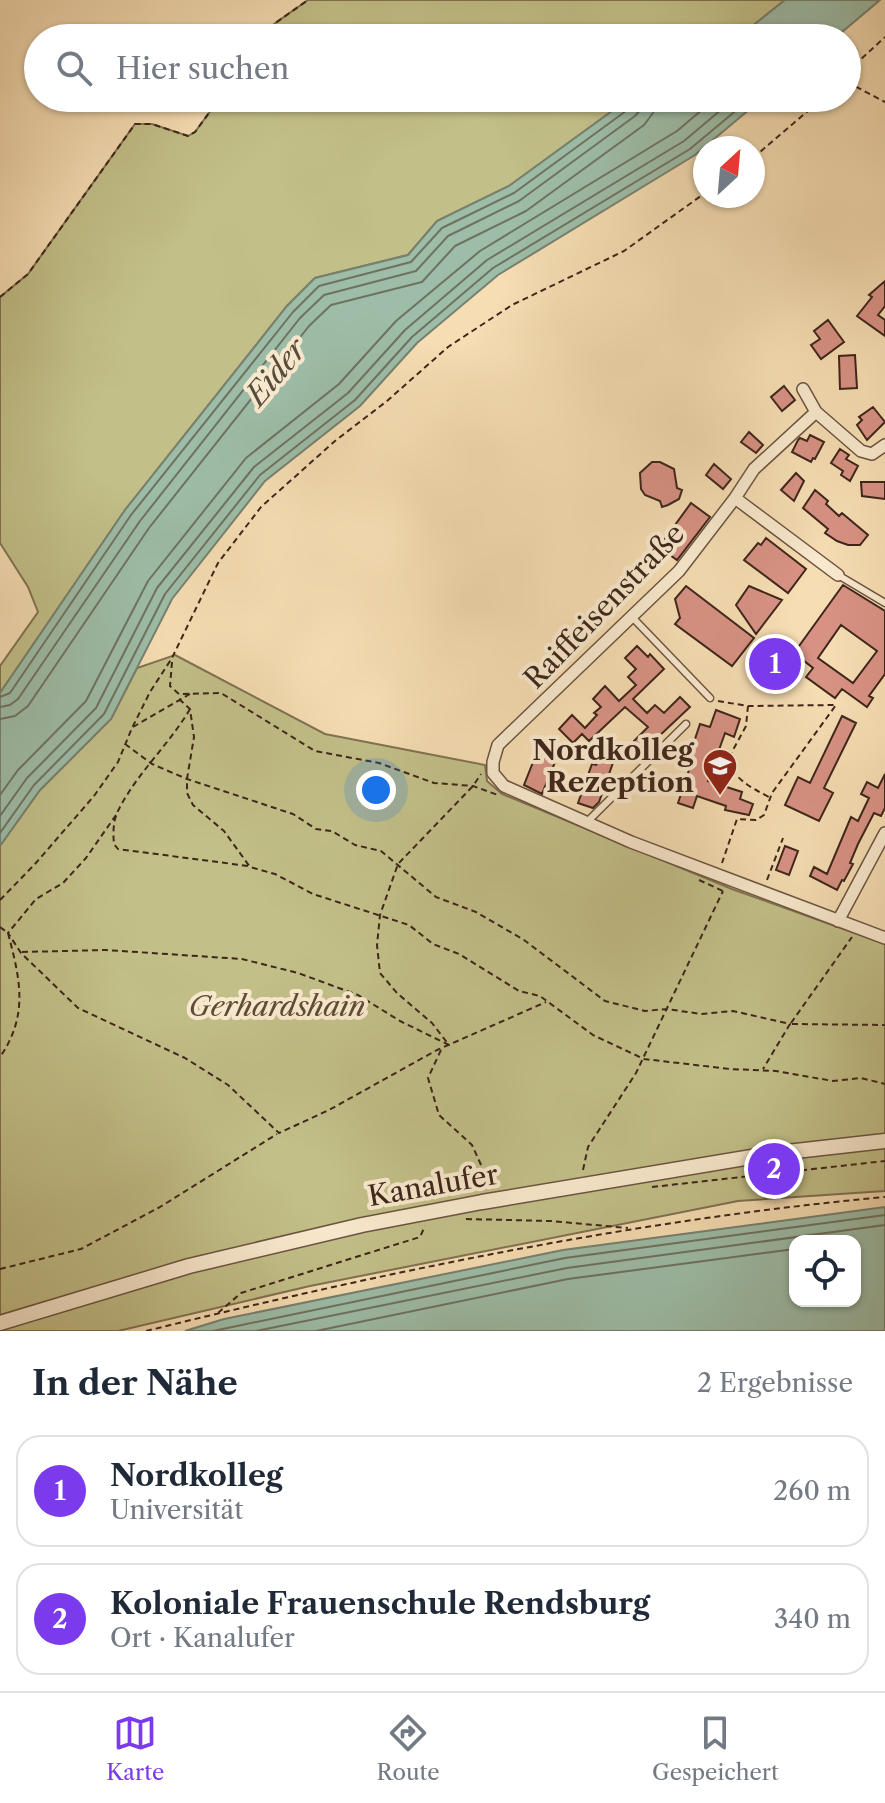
<!DOCTYPE html>
<html lang="de">
<head>
<meta charset="utf-8">
<style>
	:root { --surface:#fff; --page:#f2f2f3; --text:#1f2937; --muted:#747a83; --line:#e0e1e3; --accent:#7c3aed }
	body { margin:0; font-family:"Libre Caslon Text",serif; background:var(--page); color:var(--text) }
	.controls { position:absolute; right:24px; bottom:24px; display:grid; overflow:hidden; border-radius:16px; box-shadow:0 2px 6px #0004 }
	.controls button { width:72px; height:72px; display:grid; place-items:center; padding:0; border:0; border-bottom:2px solid var(--line); background:var(--surface); color:var(--text); font:40px sans-serif }
	.compass { position:absolute; left:693px; top:136px; width:72px; height:72px; border-radius:50%; background:var(--surface); box-shadow:0 2px 6px #0004; rotate:26deg }
	.you { position:absolute; left:376px; top:790px; width:28px; height:28px; margin:-20px; border:6px solid #fff; border-radius:50%; background:#1a73e8; box-shadow:0 0 0 12px #1a73e833 }
	.badge { display:grid; place-items:center; width:52px; height:52px; border-radius:50%; background:var(--accent); color:#fff; font-size:26px; font-weight:700 }
	.pin { position:absolute; translate:-50% -50%; border:4px solid #fff; box-shadow:0 2px 8px #0006 }
	.list { margin:0; padding:0; list-style:none }
	h2 { display:flex; justify-content:space-between; align-items:center; height:104px; margin:0; padding:0 32px; font-size:34px }
	h2 small { font-size:26px; font-weight:400; color:var(--muted) }
	.list li { display:grid; grid-template-columns:52px 1fr auto; gap:24px; align-items:center; box-sizing:border-box; height:112px; margin:0 16px 16px; padding:0 16px; border:2px solid var(--line); border-radius:24px }
	.list b { display:block; font-size:30px; white-space:nowrap }
	.list p { margin:0; font-size:26px; white-space:nowrap; color:var(--muted) }
	.list em { font-size:26px; font-style:normal; color:var(--muted) }
	.icon { flex:none; width:44px; height:44px; fill:none; stroke:currentColor; stroke-width:2; stroke-linecap:round; stroke-linejoin:round }
	.map { position:relative; flex:none; width:885px; height:1331px; overflow:hidden }
	.search { position:absolute; background:var(--surface); box-shadow:0 2px 6px #0004; left:24px; right:24px; top:24px; height:88px; display:flex; align-items:center; gap:20px; box-sizing:border-box; padding:0 28px; border-radius:44px; color:var(--muted); font-size:30px }
	.sheet { height:360px; background:var(--surface) }
	nav { display:flex; justify-content:space-around; align-items:center; box-sizing:border-box; height:112px; border-top:2px solid var(--line); background:var(--surface); font-size:22px; color:var(--muted) }
	nav a { display:grid; justify-items:center; gap:4px }
	nav .on { color:var(--accent) }
	.map>svg:first-child { display:block }
	.green { fill:#c2bf88; stroke:#807252; stroke-width:2 }
	.water { fill:#9dbda8; stroke:#778170; stroke-width:2; fill-rule:evenodd }
	.lines { fill:none; stroke-linecap:round; stroke-linejoin:round }
	.shore { stroke:#6e7262; stroke-width:2 }
	.building { fill:#d89284; stroke:#3e261b; stroke-width:2; fill-rule:evenodd }
	.service-casing { stroke:#6c5441; stroke-width:9 }
	.minor-casing { stroke:#6c5441; stroke-width:14 }
	.tertiary-casing { stroke:#6c5441; stroke-width:17 }
	.path { stroke:#3e261b; stroke-width:2; stroke-dasharray:6 4; stroke-linecap:butt }
	.service { stroke:#f9e9ce; stroke-width:6 }
	.minor { stroke:#f9e9ce; stroke-width:11 }
	.tertiary { stroke:#f9e9ce; stroke-width:14 }
	.labels { text-anchor:middle; dominant-baseline:central; stroke-width:8; stroke-linejoin:round; paint-order:stroke }
	.street-label { font-size:28px; fill:#3e261b; stroke:#f9e9ce }
	.poi-label { font-size:28px; font-weight:bold; fill:#3e261b; stroke:#f9e9ce; text-anchor:end }
	.park-label { font-size:28px; font-style:italic; fill:#5f4c36; stroke:#f9e9ce }
	.water-label { font-size:30px; font-style:italic; fill:#564c3e; stroke:#f9e9ce }
</style>
</head>
<body>
<div class="map">
<svg width="885" height="1331" viewBox="0 0 885 1331">
	<rect width="100%" height="100%" fill="#f6ddb3"/>
	<filter id="stains"><feTurbulence type="fractalNoise" baseFrequency=".0025" numOctaves="4"/><feColorMatrix values="0 0 0 0 .2 0 0 0 0 .09 0 0 0 0 .02 0 0 0 .5 -.17"/></filter>
	<radialGradient id="worn" r=".72"><stop offset=".6" stop-color="#630" stop-opacity="0"/><stop offset="1" stop-color="#630" stop-opacity=".3"/></radialGradient>
	<path class="green" d="M308 0H785L741 35 732 38H264L274 24Z
		M220 98H630L509 186 437 221 408 255 315 278 287 306 125 510 0 693V666L38 612 28 587 0 543V297L28 274 135 124H152L188 136 195 132Z
		M175 655 325 734 485 765 487 781 502 794 732 889 885 944V1191L738 1201 310 1286 118 1331H0V845L40 790 111 719 137 668Z"/>
	<path class="water" d="M785 0H880L835 38H732L741 35Z
		M630 98H763L695 155 498 275 417 343 360 406 265 481 172 599 111 719 40 790 0 846V693L125 510 287 306 315 278 408 255 437 221 509 186Z
		M885 1207V1331H185L224 1319 563 1250ZM855 1241V1301H795V1241Z"/>
	<g class="lines">
		<path class="shore" d="M0 697 10 693 131 515 293 312 319 286 411 262 442 228 514 193 630 108 633 98
			M0 707 10 705 18 699 140 521 300 318 324 295 416 271 448 236 519 201 635 116 642 108 644 98
			M0 719 15 716 28 706 149 528 309 326 331 305 422 282 455 246 526 211 644 125 653 113 656 98
			M0 795 18 770 86 701 148 581 246 458 339 384 396 321 480 251 677 131 716 98
			M0 816 27 778 96 708 157 588 254 467 348 393 405 330 487 260 684 141 735 98
			M0 833 34 785 104 714 165 594 260 475 355 400 412 337 493 268 690 149 751 98
			M213 1331 565 1258 885 1215
			M256 1331 567 1268 885 1225
			M316 1331 568 1279 795 1249"/>
	</g>
	<path class="building" d="M885 281V306L878 315 885 320V336L857 316 872 297 869 295Z
		M828 320 844 342 821 359 811 345 820 339 814 331Z
		M855 355 857 388 840 389 839 356Z
		M784 386 795 400 782 411 771 397Z
		M873 407 885 422 867 440 857 425 862 420 859 417Z
		M749 432 763 445 756 453 741 442Z
		M810 435 824 442 815 459 813 458 811 462 792 452 798 440 800 438 807 441Z
		M840 449 849 455 846 459 858 466 850 481 841 475 843 471 831 463Z
		M652 462H660L674 469 677 488 682 490 679 499 668 505 662 507 660 501 645 495 641 489 640 473Z
		M714 464 731 479 723 489 706 475Z
		M796 473 804 481 794 501 781 490Z
		M861 482H885V499L862 496Z
		M815 490 828 501 826 504 839 516 842 513 868 535 860 545H848L837 541 825 533 828 529 803 508Z
		M691 503 710 517 677 560 659 547Z
		M766 538 806 569 788 593 744 560 758 543 761 545Z
		M843 585 885 611V674L869 696 873 698 867 707 842 689 835 698 806 677 813 668 794 653ZM841 625 877 651 853 683 818 658Z
		M686 586 754 638 732 666 675 624 680 618 675 599Z
		M749 586 782 600 756 634 736 605Z
		M637 646 648 657 650 654 664 669 633 699 647 713 655 705 664 713 680 697 690 707 657 738 659 740 645 755 633 742 648 727 625 707 589 741 582 734 573 743 559 729 572 715 585 728 597 715 594 713 601 707 593 699 605 686 619 701 636 685 628 677 636 669 625 658Z
		M716 710 740 719 734 737 725 733 708 781 742 792 740 799 753 804 749 815 725 810 726 806 697 796 693 808 678 803 692 761 688 760 700 724 710 727Z
		M842 716 856 723 824 788 833 793 819 821 785 805 798 777 810 783Z
		M541 742 560 750 542 794 524 785Z
		M596 753 614 760 599 802 593 808 578 803 592 764 597 765 593 762Z
		M885 774V808L881 816 874 813 858 844 850 863 853 864 844 881 842 880 837 890 810 876 814 867 827 874 851 817 858 821 869 798 861 794 867 782 878 788Z
		M785 846 798 851 789 875 776 870Z"/>
	<g class="lines">
		<defs>
			<path id="service" d="M838 575 885 603
				M632 617 710 698
				M586 823 686 724"/>
			<path id="minor" d="M803 389 816 412
				M735 498 754 469 816 412 861 451 872 454 885 445
				M838 575 735 498 679 571 498 745 493 762V773L504 786 631 842 885 938
				M838 921 885 833"/>
			<path id="tertiary" d="M0 1323 189 1266 362 1225 482 1202 769 1154 885 1141"/>
		</defs>
		<use href="#service" class="service-casing"/>
		<use href="#minor" class="minor-casing"/>
		<use href="#tertiary" class="tertiary-casing"/>
		<path class="path" d="M264 38 274 24 308 0
			M847 72 885 37
			M847 82 885 102
			M753 158 823 98
			M0 297 28 274 135 124H152L188 136 195 132 220 98
			M172 662 170 686 179 694 221 693 315 751 379 763 434 783 473 786 498 795
			M179 699 190 709 194 737 187 779V793L193 805 224 831 250 867 275 874 313 894 409 925 433 944 459 954 519 991 540 996 593 1035 644 1059 730 1069 776 1071 833 1081 861 1078 885 1084
			M718 701 748 706 836 705 772 793 764 815 756 820 737 819 722 863
			M748 706 746 726 727 761C736 780 750 787 769 797
			M190 709C169 745 135 775 117 813 113 823 113 834 114 844L118 849 248 866
			M133 727 190 694
			M125 744 152 764 187 779 293 814 316 829 332 831 355 845 381 851 436 897 476 912 524 940 605 1001 645 1011 667 1009 701 1014 733 1011 790 1024 763 1069
			M116 815 86 858 63 883 36 899 8 933 21 953 78 1008 185 1058 228 1085 279 1133 329 1110 437 1050 546 1002
			M699 880 723 891
			M767 880 783 838
			M0 900 35 864 94 796 118 762 132 728 150 692 172 658 218 563 261 507 335 441 387 401 448 347 512 305 624 251 705 193
			M0 927 8 933C20 979 29 1015 0 1057
			M22 952 106 950 242 959 298 973 358 995 400 1021 449 1045 432 1023 397 993 380 973 377 945 380 915 398 864 473 786 481 774
			M791 1023 852 937
			M792 1024 885 1025
			M441 1050 428 1078 439 1115 472 1145 482 1167 487 1189
			M583 1170 588 1147 636 1073 723 891
			M652 1187 885 1161
			M466 1219 551 1221 628 1228
			M0 1269 81 1249 160 1207 277 1134
			M218 1313 241 1293 420 1237 425 1226
			M146 1331C389 1271 635 1220 885 1197"/>
		<use href="#service" class="service"/>
		<use href="#minor" class="minor"/>
		<use href="#tertiary" class="tertiary"/>
	</g>
	<defs>
		<symbol id="university-pin" viewBox="-11 -11 22 30"><path d="M0 17L-7.5 6A9.5 9.5 0 1 1 7.5 6Z" fill="#8f2418" stroke="#f9e9ce"/><path d="M0-5L7-2L0 1L-7-2ZM-4 1L0 2.5L4 1V4Q0 6-4 4Z" fill="#fff"/></symbol>
	</defs>
	<g fill-rule="evenodd">
		<use href="#university-pin" x="700" y="746" width="40" height="54"/>
	</g>
	<g class="labels">
		<g class="street-label">
			<text transform="translate(604 606) rotate(-46)">Raiffeisenstraße</text>
			<text transform="translate(433 1185) rotate(-10)">Kanalufer</text>
		</g>
		<g class="poi-label">
			<text x="694" y="750">Nordkolleg<tspan x="694" dy="32">Rezeption</tspan></text>
		</g>
		<g class="park-label">
			<text x="277" y="1006">Gerhardshain</text>
		</g>
		<g class="water-label">
			<text transform="translate(276 372) rotate(-50)">Eider</text>
		</g>
	</g>
	<rect width="100%" height="100%" filter="url(#stains)"/>
	<rect width="100%" height="100%" fill="url(#worn)"/>
</svg>
<div class="controls">
<button><svg class="icon" aria-label="locate" viewBox="0 0 24 24"><circle cx="12" cy="12" r="6"/><path d="M12 2v4M12 18v4M2 12h4M18 12h4"/></svg></button>
</div>
<svg class="compass" viewBox="-18 -18 36 36"><path d="M0-13l5 13h-10z" fill="#e53935"/><path d="M0 13l5-13h-10z" fill="#747a83"/></svg>
<div class="you"></div>
<div class="pin badge" style="left:775px;top:664px">1</div>
<div class="pin badge" style="left:774px;top:1169px">2</div>
<div class="search"><svg class="icon" aria-label="search" viewBox="0 0 24 24"><circle cx="10" cy="10" r="6"/><path d="M15 15l6 6"/></svg>Hier suchen</div>
</div>
<section class="sheet">
<h2>In der Nähe<small>2 Ergebnisse</small></h2>
<ul class="list">
<li><span class="badge">1</span><div><b>Nordkolleg</b><p>Universität</p></div><em>260 m</em></li>
<li><span class="badge">2</span><div><b>Koloniale Frauenschule Rendsburg</b><p>Ort · Kanalufer</p></div><em>340 m</em></li>
</ul>
</section>
<nav>
<a class="on"><svg class="icon" aria-label="map" viewBox="0 0 24 24"><path d="M3 6l6-2 6 2 6-2v14l-6 2-6-2-6 2zM9 4v14M15 6v14"/></svg>Karte</a>
<a><svg class="icon" aria-label="directions" viewBox="0 0 24 24"><path d="M12 3l9 9-9 9-9-9zM9 14v-3h6M13 9l2 2-2 2"/></svg>Route</a>
<a><svg class="icon" aria-label="saved" viewBox="0 0 24 24"><path d="M7 4h10v16l-5-4-5 4z"/></svg>Gespeichert</a>
</nav>
</body>
</html>
